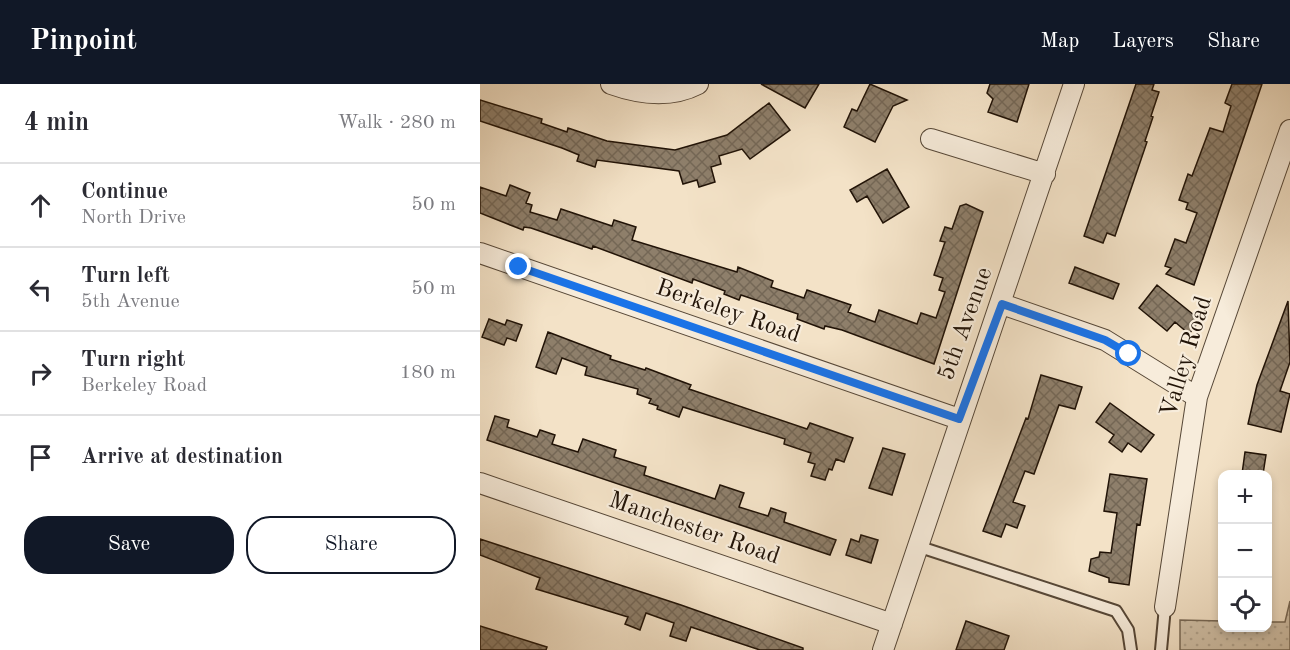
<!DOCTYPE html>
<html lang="en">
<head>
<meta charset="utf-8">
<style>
	:root { --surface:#fff; --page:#f2f2f3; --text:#2b2b33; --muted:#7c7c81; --line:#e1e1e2; --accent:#111827 }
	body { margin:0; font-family:"Old Standard TT",serif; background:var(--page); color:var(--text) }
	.controls { position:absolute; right:18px; bottom:18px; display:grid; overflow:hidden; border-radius:12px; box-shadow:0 3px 9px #0003 }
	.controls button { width:54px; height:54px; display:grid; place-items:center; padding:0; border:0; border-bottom:2px solid var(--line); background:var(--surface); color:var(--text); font:30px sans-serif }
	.stop { position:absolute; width:18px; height:18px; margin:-14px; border:4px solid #1a73e8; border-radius:50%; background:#fff }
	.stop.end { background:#1a73e8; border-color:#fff; box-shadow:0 2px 6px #0008 }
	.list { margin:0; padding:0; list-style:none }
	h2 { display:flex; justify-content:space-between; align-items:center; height:78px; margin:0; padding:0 24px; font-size:26px }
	h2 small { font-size:20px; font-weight:400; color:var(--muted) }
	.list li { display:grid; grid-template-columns:39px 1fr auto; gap:18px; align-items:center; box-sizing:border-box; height:84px; padding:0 24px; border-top:2px solid var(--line) }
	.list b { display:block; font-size:22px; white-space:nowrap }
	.list p { margin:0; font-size:20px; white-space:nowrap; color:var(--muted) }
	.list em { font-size:20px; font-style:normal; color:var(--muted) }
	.actions { display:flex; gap:12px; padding:18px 24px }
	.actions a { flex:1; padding:14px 0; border:2px solid var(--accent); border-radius:24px; text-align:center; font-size:21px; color:var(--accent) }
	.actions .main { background:var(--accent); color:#fff }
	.icon { flex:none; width:33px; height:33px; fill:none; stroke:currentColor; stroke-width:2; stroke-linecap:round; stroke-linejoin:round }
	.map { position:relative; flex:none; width:810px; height:566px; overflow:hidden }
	header { display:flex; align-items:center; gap:36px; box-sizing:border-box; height:84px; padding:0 30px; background:var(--accent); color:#fff }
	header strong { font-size:28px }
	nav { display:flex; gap:33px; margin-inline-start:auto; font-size:21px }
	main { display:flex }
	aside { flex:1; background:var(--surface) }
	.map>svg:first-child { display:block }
	.park { fill:url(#park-dots); stroke:#786956; stroke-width:1.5 }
	.building { fill:url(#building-cross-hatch); stroke:#211307; stroke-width:1.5 }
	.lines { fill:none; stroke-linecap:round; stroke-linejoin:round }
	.lane-casing { stroke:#564737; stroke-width:14 }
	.street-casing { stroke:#564737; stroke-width:22 }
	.lane { stroke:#f7ecdb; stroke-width:10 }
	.street { stroke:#f7ecdb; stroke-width:20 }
	.route { stroke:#1a73e8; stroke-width:8 }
	.labels { text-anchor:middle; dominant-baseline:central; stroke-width:4.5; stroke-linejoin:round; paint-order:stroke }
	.street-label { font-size:24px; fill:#211307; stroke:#f7ecdb }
</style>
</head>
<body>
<header>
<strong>Pinpoint</strong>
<nav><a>Map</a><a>Layers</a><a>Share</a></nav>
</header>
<main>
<aside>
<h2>4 min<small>Walk · 280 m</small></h2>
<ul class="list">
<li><svg class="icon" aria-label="ahead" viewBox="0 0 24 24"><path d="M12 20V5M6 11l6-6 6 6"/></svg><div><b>Continue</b><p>North Drive</p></div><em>50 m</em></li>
<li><svg class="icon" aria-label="left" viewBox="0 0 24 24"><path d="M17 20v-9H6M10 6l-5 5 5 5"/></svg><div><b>Turn left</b><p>5th Avenue</p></div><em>50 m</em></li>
<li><svg class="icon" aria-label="right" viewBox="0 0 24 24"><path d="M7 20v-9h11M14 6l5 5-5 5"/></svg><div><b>Turn right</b><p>Berkeley Road</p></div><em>180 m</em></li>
<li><svg class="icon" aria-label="arrive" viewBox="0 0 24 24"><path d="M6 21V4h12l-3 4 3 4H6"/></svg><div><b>Arrive at destination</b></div></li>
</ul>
<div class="actions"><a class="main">Save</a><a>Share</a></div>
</aside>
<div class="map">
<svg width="810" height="566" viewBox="0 0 810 566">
	<defs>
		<pattern id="park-dots" width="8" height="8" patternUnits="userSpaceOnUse" patternTransform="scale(1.5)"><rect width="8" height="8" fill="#cfbfa6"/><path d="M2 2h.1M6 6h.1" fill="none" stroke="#b1a38d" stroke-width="1.8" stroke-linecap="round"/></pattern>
		<pattern id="building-cross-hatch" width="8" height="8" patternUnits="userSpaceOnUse" patternTransform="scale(1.5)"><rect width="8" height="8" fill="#8e7f6b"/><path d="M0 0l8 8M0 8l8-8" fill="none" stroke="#746756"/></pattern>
	</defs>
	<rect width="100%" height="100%" fill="#f3e2c7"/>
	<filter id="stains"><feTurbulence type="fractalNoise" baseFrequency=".00333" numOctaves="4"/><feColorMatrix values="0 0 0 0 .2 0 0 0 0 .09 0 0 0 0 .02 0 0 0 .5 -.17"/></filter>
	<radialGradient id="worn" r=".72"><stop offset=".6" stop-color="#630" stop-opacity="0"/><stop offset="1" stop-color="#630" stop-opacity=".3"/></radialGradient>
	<path class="park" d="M810 517V566H700V536L742 537V544H788V538H805Z"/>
	<path class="building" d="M281 0H339L325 24Z
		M390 0 427 16 413 22 395 58 364 43 372 25 377 27Z
		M510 0H549L537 38 508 28 513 15 507 9Z
		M656 0H674L672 6 679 8 671 32 673 33 665 57 667 58 635 152 627 149 623 159 604 152Z
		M752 0H782L714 201 686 190 691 184 685 182 695 155 706 159 717 129 706 125 708 119 699 116 708 90 712 92 730 44 743 48 751 22 745 19Z
		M0 16 62 35 61 39 87 48 88 44 127 57 195 66 247 51 289 19 310 46 270 75 262 65 239 72 241 80 231 83 235 98 219 103 217 96 203 100 199 87 117 76 115 83 97 77 99 71 82 64 0 37Z
		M407 85 429 123 403 139 387 112 377 118 370 106Z
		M30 101 50 109 46 119 52 121 50 128 77 136 81 125 132 142 134 136 156 143 152 156 257 188 258 183 293 197 291 203 324 214 327 206 371 221 368 228 395 238 399 226 437 240 441 229 456 234 465 208 459 206 463 194 454 191 465 158 460 157 465 143 472 145 480 122 486 120 503 128 454 280 362 246 345 242 344 245 317 235 318 230 261 211 259 216 244 210 245 207 213 195 212 199 113 162 112 165 51 144 44 143 43 146 0 129V103L26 112Z
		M595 183 639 200 633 215 589 199Z
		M677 201 720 236 709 250 695 238 687 247 659 224Z
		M808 217 810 278 800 307 810 310 801 348 768 340 777 301Z
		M9 235 25 241 27 236 42 241 36 257 27 254 24 261 2 253Z
		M68 248 131 272 130 275 165 286 166 284 211 301 209 305 327 345 330 339 373 354 364 378 356 375 352 386 349 385 345 396 331 392 335 380 328 378 331 369 304 360 305 355 203 323 199 333 177 325 178 322 169 319 171 315 157 310 158 305 105 291 107 283 82 274 76 290 56 283Z
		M561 291 602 303 595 325 579 321 554 390 545 387 533 418 545 422 537 444 526 440 521 453 503 447 546 334 548 335Z
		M630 319 674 351 661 368 648 359 642 368 629 358 634 351 616 338Z
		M15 332 29 336 27 343 57 353 60 346 75 351 72 360 98 368 103 355 136 366 134 373 166 383 164 391 235 415 240 401 264 409 259 423 288 432 291 424 306 429 304 438 356 456 350 471 7 356Z
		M403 364 425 370 412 411 389 404Z
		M765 368 786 371 783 390H762Z
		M630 390 667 395 660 441 657 440 649 501 629 498V494L609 487 611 475 619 473 620 468 631 469 637 429 624 427Z
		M381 451 398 456 391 479 366 471 371 455 379 458Z
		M0 455 201 521 323 564V566H280L211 543 206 557 190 552 194 539 166 529 160 546 145 540 148 533 56 505 60 494 0 471Z
		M486 537 529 552 524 566H476Z
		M0 542 67 563 66 566H0Z"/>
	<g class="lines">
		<defs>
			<path id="lane" d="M437 462 636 527 648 546 651 566
				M681 566 685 523"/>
			<path id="street" d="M131 0C159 10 191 14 218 0
				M451 55 565 90
				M0 169 479 335
				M522 220 625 256 717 313
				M0 399 412 540
				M685 523 717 313 810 46
				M403 566 594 0"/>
		</defs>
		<use href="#lane" class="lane-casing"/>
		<use href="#street" class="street-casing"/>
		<use href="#lane" class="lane"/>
		<use href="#street" class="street"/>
	</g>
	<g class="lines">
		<path class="route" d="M39 183 479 335 522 220 625 256 649 270"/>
	</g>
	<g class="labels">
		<g class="street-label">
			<text transform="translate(248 228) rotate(19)">Berkeley Road</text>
			<text transform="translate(486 240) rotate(-70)">5th Avenue</text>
			<text transform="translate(707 273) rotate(-73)">Valley Road</text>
			<text transform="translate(214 445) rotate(19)">Manchester Road</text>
		</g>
	</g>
	<rect width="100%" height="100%" filter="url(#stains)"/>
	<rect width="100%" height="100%" fill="url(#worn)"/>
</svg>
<div class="controls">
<button>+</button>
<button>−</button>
<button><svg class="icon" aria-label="locate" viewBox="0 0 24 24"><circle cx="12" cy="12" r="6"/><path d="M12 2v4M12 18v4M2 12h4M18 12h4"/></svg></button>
</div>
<div class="stop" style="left:649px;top:270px"></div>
<div class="stop end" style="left:39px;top:183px"></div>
</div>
</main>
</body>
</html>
